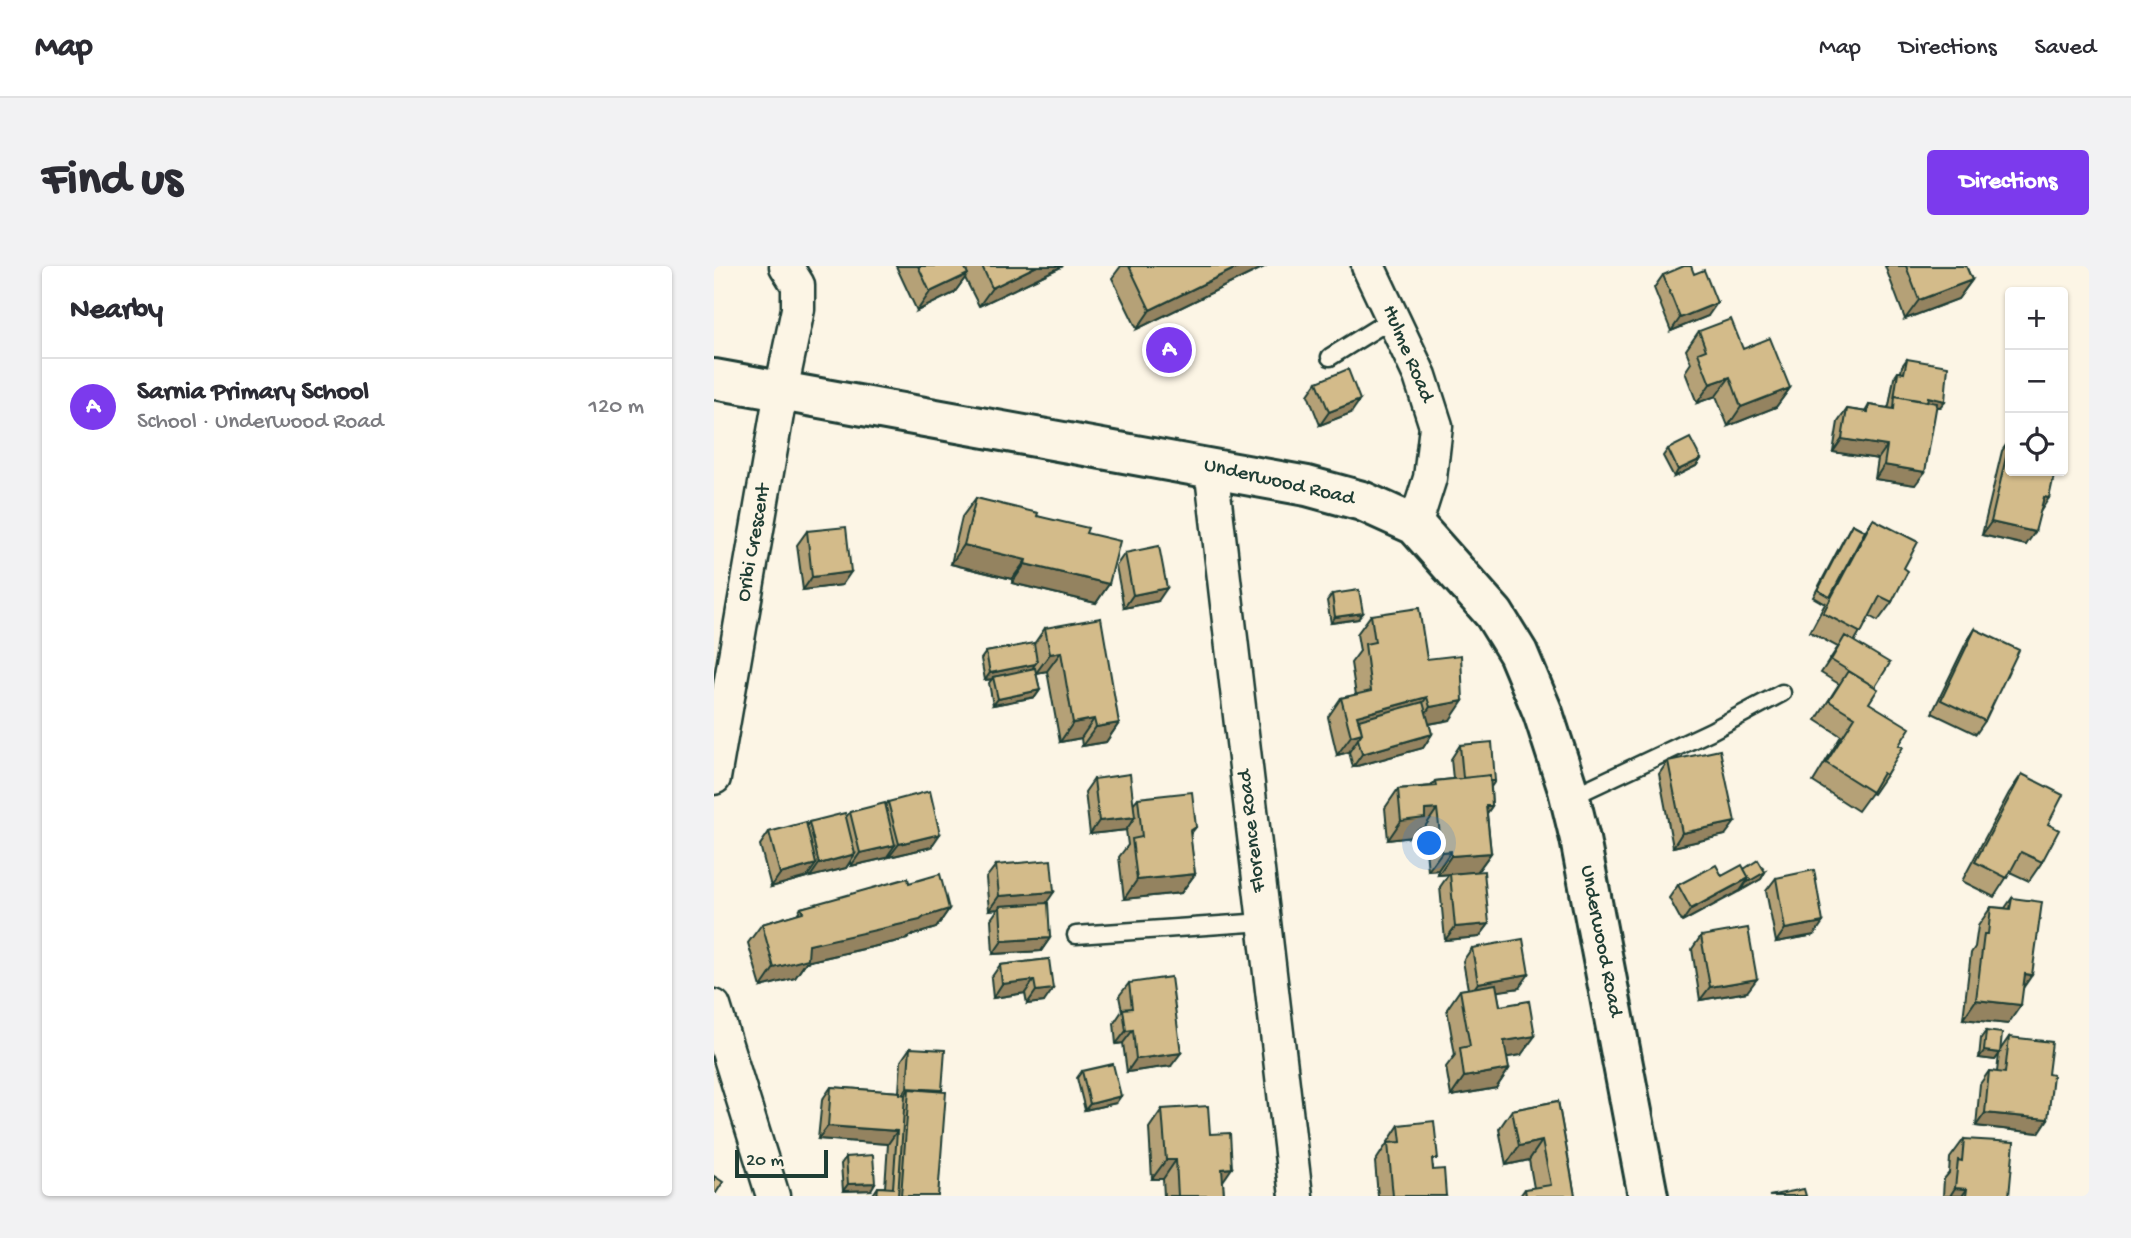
<!DOCTYPE html>
<html lang="en">
<head>
<meta charset="utf-8">
<style>
	:root { --surface:#fff; --page:#f2f2f3; --text:#2b2b33; --muted:#7c7c81; --line:#e1e1e2; --accent:#7c3aed }
	body { margin:0; font-family:"Gochi Hand",sans-serif; background:var(--page); color:var(--text) }
	.controls { position:absolute; right:21px; top:21px; display:grid; overflow:hidden; border-radius:7px; box-shadow:0 2px 5px #0004 }
	.controls button { width:63px; height:63px; display:grid; place-items:center; padding:0; border:0; border-bottom:2px solid var(--line); background:var(--surface); color:var(--text); font:35px sans-serif }
	.scale { position:absolute; left:21px; bottom:18px; width:93px; box-sizing:border-box; padding-left:7px; border:4px solid #1f3d34; border-top:0; font-size:19px; line-height:24px; white-space:nowrap; color:#1f3d34; -webkit-text-stroke:5px #fcf5e5; paint-order:stroke }
	.you { position:absolute; left:716px; top:578px; width:24px; height:24px; margin:-18px; border:5px solid #fff; border-radius:50%; background:#1a73e8; box-shadow:0 0 0 10px #1a73e833 }
	.badge { display:grid; place-items:center; width:46px; height:46px; border-radius:50%; background:var(--accent); color:#fff; font-size:23px; font-weight:700 }
	.pin { position:absolute; translate:-50% -50%; border:4px solid #fff; box-shadow:0 2px 7px #0006 }
	.list { margin:0; padding:0; list-style:none }
	h2 { display:flex; justify-content:space-between; align-items:center; height:91px; margin:0; padding:0 28px; font-size:30px }
	h2 small { font-size:23px; font-weight:400; color:var(--muted) }
	.list li { display:grid; grid-template-columns:46px 1fr auto; gap:21px; align-items:center; box-sizing:border-box; height:98px; padding:0 28px; border-top:2px solid var(--line) }
	.list b { display:block; font-size:26px; white-space:nowrap }
	.list p { margin:0; font-size:23px; white-space:nowrap; color:var(--muted) }
	.list em { font-size:23px; font-style:normal; color:var(--muted) }
	.icon { flex:none; width:38px; height:38px; fill:none; stroke:currentColor; stroke-width:2; stroke-linecap:round; stroke-linejoin:round }
	.map { position:relative; flex:none; width:1375px; height:930px; overflow:hidden; border-radius:7px }
	header { display:flex; align-items:center; gap:42px; box-sizing:border-box; height:98px; padding:0 35px; background:var(--surface); border-bottom:2px solid var(--line) }
	header strong { font-size:33px }
	nav { display:flex; gap:38px; margin-inline-start:auto; font-size:24px }
	.intro { display:flex; align-items:center; justify-content:space-between; box-sizing:border-box; height:168px; padding:0 42px }
	h1 { margin:0; font-size:49px }
	.button { padding:18px 32px; border-radius:7px; background:var(--accent); color:#fff; font-size:24px; font-weight:700 }
	main { display:flex; gap:42px; padding:0 42px }
	aside { flex:1; background:var(--surface); border-radius:7px; box-shadow:0 2px 5px #0004 }
	.map>svg:first-child { display:block }
	.lines { fill:none; stroke-linecap:round; stroke-linejoin:round }
	.service-casing { stroke:#1f3d34; stroke-width:21 }
	.minor-casing { stroke:#1f3d34; stroke-width:37 }
	.secondary-casing { stroke:#1f3d34; stroke-width:44 }
	.service { stroke:#fcf5e5; stroke-width:16 }
	.minor { stroke:#fcf5e5; stroke-width:32 }
	.secondary { stroke:#fcf5e5; stroke-width:38 }
	.wall { fill:#b5a177; stroke:#1f3d34; stroke-width:2 }
	.shaded-wall { fill:#948361; stroke:#1f3d34; stroke-width:2 }
	.building { fill:#d3bb8a; stroke:#1f3d34; stroke-width:2 }
	.labels { text-anchor:middle; dominant-baseline:central; stroke-width:7; stroke-linejoin:round; paint-order:stroke }
	.street-label { font-size:21px; fill:#1f3d34; stroke:#fcf5e5 }
</style>
</head>
<body>
<header>
<strong>Map</strong>
<nav><a>Map</a><a>Directions</a><a>Saved</a></nav>
</header>
<div class="intro"><h1>Find us</h1><a class="button">Directions</a></div>
<main>
<aside>
<h2>Nearby<small></small></h2>
<ul class="list">
<li><span class="badge">A</span><div><b>Sarnia Primary School</b><p>School · Underwood Road</p></div><em>120 m</em></li>
</ul>
</aside>
<div class="map">
<svg width="1375" height="930" viewBox="0 0 1375 930">
	<rect width="100%" height="100%" fill="#fcf5e5"/>
	<filter id="ink" filterUnits="userSpaceOnUse"><feTurbulence type="fractalNoise" baseFrequency=".0143" numOctaves="2"/><feDisplacementMap in="SourceGraphic" scale="14" xChannelSelector="R" yChannelSelector="G"/><feConvolveMatrix kernelMatrix="1 2 1 2 8 2 1 2 1" color-interpolation-filters="sRGB"/></filter>
	<g filter="url(#ink)">
		<g class="lines">
			<defs>
				<path id="service" d="M616 91 679 52
					M857 531 997 465 1068 427
					M362 669 550 656"/>
				<path id="minor" d="M654 0 706 110 722 160 716 212 701 259
					M497 201 582 930
					M0 512 67 125 84 43V19L72 0
					M0 740 59 930"/>
				<path id="secondary" d="M0 113 593 220 648 235 701 259 780 348 804 387 829 447 854 524 866 573 934 930"/>
			</defs>
			<use href="#service" class="service-casing"/>
			<use href="#minor" class="minor-casing"/>
			<use href="#secondary" class="secondary-casing"/>
			<use href="#service" class="service"/>
			<use href="#minor" class="minor"/>
			<use href="#secondary" class="secondary"/>
		</g>
		<path class="wall" d="M182 0H349L265 40 251 12 240 27 203 45Z
			M407 0H552L423 63 398 12Z
			M1171 0H1252L1258 14 1244 33 1191 53Z
			M980 8 994 50 957 65 940 22 949 9Z
			M985 65 1029 83 1076 122 1062 141 1014 160 1002 130 983 137 971 106 977 97 972 84Z
			M1193 93 1226 141H1222L1201 219 1161 213 1164 193 1119 186 1124 156 1133 143 1151 146 1155 139 1173 142 1175 140 1180 112 1184 106H1187L1188 100Z
			M603 116 637 147 606 159 594 129Z
			M1296 173 1326 244 1312 279 1268 269 1288 185Z
			M954 183 987 193 982 200 960 211 949 190Z
			M262 232 323 250 372 267 395 318 382 337 298 317V313L237 298 248 251Z
			M1159 253 1190 302 1178 336 1164 355 1155 350 1140 376 1161 421 1155 437 1185 479 1172 509 1159 528 1157 527 1144 545 1099 516 1127 470 1102 454 1125 418 1107 407 1124 381 1096 366 1112 336 1111 338 1099 331 1134 265 1138 258 1151 265Z
			M93 265 128 319 89 324 83 279Z
			M411 287 444 335 410 342 402 300Z
			M618 328 644 353 617 357 613 335Z
			M657 349 713 393 736 454 715 458 718 468 709 482 639 501 635 486 623 489 614 451 627 432 642 429 637 397 646 385 643 368Z
			M331 362 405 457 392 476 368 480 367 472 346 476 333 405 322 407 326 424 321 431 279 439 275 417 278 413 271 414 267 393 272 386 320 378Z
			M1261 363 1271 455 1262 468 1218 447 1252 377Z
			M746 479 781 515 777 521 778 540 773 547 777 587 764 605 775 658 765 671 731 674 726 621 735 608 724 609V604L714 605 710 562 704 563 698 571 674 574 671 542 684 523 717 520 721 515 739 513 737 493Z
			M954 495 1011 569 959 581 945 508Z
			M1308 508 1334 558 1328 596 1315 615 1296 606 1280 631 1248 615 1295 527Z
			M380 513 419 538 424 532 482 561 476 569 481 608 467 627 410 633 405 591 414 579 412 564 376 568 371 526Z
			M174 536 217 581 175 591V588L172 592 137 600 136 596 132 602 96 611 95 608 93 611 57 621 46 579 55 566 93 559 95 556 132 551 136 546 171 540Z
			M282 599 332 637 336 672 327 685 279 688 277 653 284 643 275 644 272 612Z
			M1030 603 1051 606 1047 613 968 656 955 632 964 619 1008 610Z
			M1062 612 1100 669 1062 676 1052 625Z
			M195 617 235 643 222 662 196 670 193 673 92 696 81 712 47 721 34 677 48 658 83 648 87 642Z
			M1298 632 1309 721 1294 758 1249 753 1257 687 1261 681 1264 660 1277 641 1291 642Z
			M987 670 1033 726 986 734 978 683Z
			M758 682 805 722 783 725 786 740 807 789 793 791 795 803 782 822 737 830 732 801 741 789 733 743 746 724 754 723 749 695Z
			M335 693 330 736 313 738 311 727 279 732 277 712 286 699Z
			M415 717 457 800 413 806 409 777 402 778 400 757 408 745 405 730Z
			M1272 765 1286 784 1295 771 1325 867 1262 860 1266 818 1275 805 1283 806 1285 788 1281 794 1265 792 1267 772Z
			M196 782 228 825 224 930H158L164 921H171L174 878 104 873 108 834 117 821 185 826 187 795Z
			M368 805 402 837 371 844 363 812Z
			M844 835 861 930H806L811 923 820 922 815 894 792 899 785 863 798 844Z
			M448 843 496 868 509 916 510 930H450L449 913H438L435 862Z
			M685 859 719 900V904L732 930H664L661 896Z
			M1250 873 1295 930H1229L1230 913 1235 907 1236 892Z
			M132 891 157 924 129 925 127 898Z"/>
		<path class="shaded-wall" d="M323 0H349L265 40 278 22Z
			M526 0H552L423 63 436 44Z
			M254 8 240 27 203 45 216 26Z
			M1258 14 1244 33 1191 53 1205 34Z
			M1003 37 994 50 957 65 966 52Z
			M1016 111 1002 130 983 137 996 118Z
			M1076 122 1062 141 1014 160 1027 141Z
			M1214 131 1231 135 1226 141 1209 138Z
			M646 134 637 147 606 159 615 146Z
			M1128 173 1173 180 1164 193 1119 186Z
			M987 193 982 200 960 211 964 204Z
			M1170 199 1211 206 1201 219 1161 213Z
			M1330 231 1335 232 1326 246Z
			M1277 256 1321 266 1312 279 1268 269Z
			M250 279 312 294 298 313 237 298Z
			M311 298 395 318 382 337 298 317Z
			M137 306 128 319 89 324 98 311Z
			M453 322 444 335 410 342 419 329Z
			M649 347 644 353 617 357 621 351Z
			M347 386 333 405 322 407 336 388Z
			M321 398 317 405 279 411 278 413 271 414 276 407Z
			M326 424 321 431 279 439 284 433Z
			M713 431 700 450 642 465 643 450Z
			M749 435 736 454 703 460 716 441Z
			M380 453 367 472 346 476 359 457Z
			M405 457 392 476 368 480 382 461Z
			M648 467 635 486 623 489 637 470Z
			M718 468 709 482 639 501 648 488Z
			M772 540H778L765 559Z
			M723 543 710 562 704 563 698 571 674 574 687 555 711 544Z
			M421 551 412 564 376 568 385 555Z
			M1021 556 1011 569 959 581 968 567Z
			M226 568 217 581 175 591 185 578Z
			M181 579 172 592 137 600 146 587Z
			M737 585 724 604 714 605 728 586Z
			M777 587 763 606 724 609 737 590Z
			M141 588 132 602 96 611 105 598Z
			M102 598 93 611 57 621 66 608Z
			M1051 606 1047 613 1028 624 1032 617Z
			M481 608 467 627 410 633 423 614Z
			M1035 612 1026 625 968 656 977 643Z
			M340 626 331 639 286 640 284 643 275 644 285 630Z
			M235 643 222 662 196 670 193 673 92 696 81 712 47 721 60 702 95 679Z
			M1109 656 1100 669 1062 676 1071 663Z
			M775 658 765 671 731 674 741 661Z
			M336 672 327 685 279 688 288 675Z
			M815 708 805 722 755 730 764 717Z
			M1311 708 1318 709 1305 728Z
			M1043 713 1033 726 986 734 996 721Z
			M320 714 311 727 279 732 288 718Z
			M339 723 330 736 313 738 322 725Z
			M1262 734 1307 739 1294 758 1249 753Z
			M419 764 409 777 402 778 412 765Z
			M821 770 807 789 777 794 790 775Z
			M1270 785 1286 787 1281 794 1265 792Z
			M467 787 457 800 413 806 422 793Z
			M795 803 782 822 737 830 750 811Z
			M193 822 228 824 219 837 195 823 187 835H184Z
			M407 830 402 837 371 844 376 838Z
			M1271 847 1334 853 1325 867 1262 860Z
			M114 860 183 865 174 878 104 873Z
			M828 875 815 894 792 899 805 880Z
			M452 894H462L449 913H438Z
			M518 902 505 921 508 903Z
			M161 917 157 924 129 925 134 918Z
			M1241 922 1253 923 1248 930H1236Z"/>
		<path class="building" d="M204 0H250L254 8 216 26Z
			M268 0H323L278 22Z
			M415 0H526L436 44Z
			M970 0H977L980 8 990 4 1003 37 966 52 949 9Z
			M1192 0H1252L1258 14 1205 34Z
			M1017 53 1029 83 1056 72 1076 122 1027 141 1016 111 996 118 984 87 992 84 985 65Z
			M1193 93 1234 100 1231 135 1214 131 1213 136 1181 130 1180 133 1184 106 1190 107Z
			M634 103 646 134 615 146 603 116Z
			M1181 130 1223 137 1211 206 1170 199 1173 180 1128 173 1133 143 1154 146 1155 139 1180 143Z
			M976 172 987 193 964 204 954 183Z
			M1296 174V205H1341L1335 232 1330 231 1321 266 1277 256Z
			M262 232 324 247 323 250 374 262 372 267 406 275 395 318 311 298 312 294 250 279Z
			M1159 253 1204 276 1190 302 1194 305 1178 336 1166 330 1147 367 1109 347Z
			M1138 258 1151 265 1116 331 1104 324Z
			M132 261 137 306 98 311 93 265Z
			M445 280 453 322 419 329 411 287Z
			M645 324 649 347 621 351 618 328Z
			M705 342 713 393 747 389 749 435 716 441 713 431 643 450 648 467 637 470 627 432 657 425 651 378 661 376 657 349Z
			M387 352 405 457 382 461 380 453 359 457 347 386 336 388 331 362Z
			M1261 363 1305 384 1271 455 1227 434Z
			M1131 370 1176 397 1161 421 1117 394Z
			M320 377 323 396 321 398 276 407 272 386Z
			M321 402 326 424 284 433 279 411Z
			M1134 405 1164 423 1155 437 1196 462 1185 479 1189 481 1172 509 1169 507 1158 526 1112 497 1141 451 1115 435Z
			M709 436 718 468 648 488 644 473 648 467 645 454Z
			M778 476 781 515H776V509L749 512 746 479Z
			M1006 484 1021 556 968 567 954 495Z
			M416 508 421 551 385 555 380 513Z
			M1308 508 1349 529 1334 558 1345 564 1328 596 1307 586 1293 612 1261 596Z
			M776 509 778 540H772L777 587 737 590V585L728 586 723 543 711 544V552L687 555 684 523 722 520 721 515Z
			M216 525 226 568 185 578 174 536Z
			M478 526 482 561 476 565 481 608 423 614 418 573 428 571 424 532Z
			M171 537 181 579 146 587 136 546Z
			M131 547 141 588 105 598 95 556Z
			M92 556 102 598 66 608 55 566Z
			M337 594 340 626 285 630 282 599Z
			M1044 594 1051 606 1032 617 1035 612 1030 603Z
			M1002 599 1008 610 1028 599 1035 612 977 643 964 619Z
			M1100 604 1109 656 1071 663 1062 612Z
			M770 605 775 658 741 661 736 608Z
			M226 608 235 643 210 651 206 654 95 679 94 693 60 702 48 658 89 646 87 642 194 612 195 617Z
			M1298 632 1328 636 1318 709 1311 708 1307 739 1262 734 1270 668H1274L1277 641 1296 643Z
			M334 637 336 672 288 675 286 640Z
			M1034 662 1043 713 996 721 987 670Z
			M809 673 815 708 764 717 758 682Z
			M335 693 339 723 322 725 320 714 288 718 286 699Z
			M457 711 467 787 422 793 419 764 412 765 409 743 418 742 415 717Z
			M782 718 786 740 815 735 821 770 790 775 795 803 750 811 746 782 756 780 746 724Z
			M1272 765 1288 767 1286 787 1270 785Z
			M1295 771 1338 776 1334 808 1339 809 1334 853 1271 847 1275 805 1291 807Z
			M196 782 231 784 228 824 193 822Z
			M399 798 407 830 376 838 368 805Z
			M117 821 186 826V828L191 829 184 930H163L164 921 179 922 183 865 114 860Z
			M195 823 232 826 224 930H187Z
			M844 835 861 930H812L811 923 837 919 828 875 805 880 798 844Z
			M494 840 496 868 516 867 518 902 508 903 510 930H464L462 894H452L448 843Z
			M720 855 724 893H718L719 904 730 903 732 930H679L674 877 687 876 685 859Z
			M1250 873 1300 876 1295 930H1252L1253 923 1241 922 1244 894 1248 895Z
			M159 889 161 917 134 918 132 891Z
			M0 910 9 916 0 930Z
			M1090 923 1092 930H1055Z"/>
	</g>
	<g class="labels">
		<g class="street-label">
			<text transform="translate(693 88) rotate(67)">Hulme Road</text>
			<text transform="translate(565 217) rotate(13)">Underwood Road</text>
			<text transform="translate(41 277) rotate(-80)">Oribi Crescent</text>
			<text transform="translate(539 565) rotate(-97)">Florence Road</text>
			<text transform="translate(886 675) rotate(79)">Underwood Road</text>
		</g>
	</g>
</svg>
<div class="controls">
<button>+</button>
<button>−</button>
<button><svg class="icon" aria-label="locate" viewBox="0 0 24 24"><circle cx="12" cy="12" r="6"/><path d="M12 2v4M12 18v4M2 12h4M18 12h4"/></svg></button>
</div>
<div class="scale">20 m</div>
<div class="you"></div>
<div class="pin badge" style="left:455px;top:84px">A</div>
</div>
</main>
</body>
</html>
